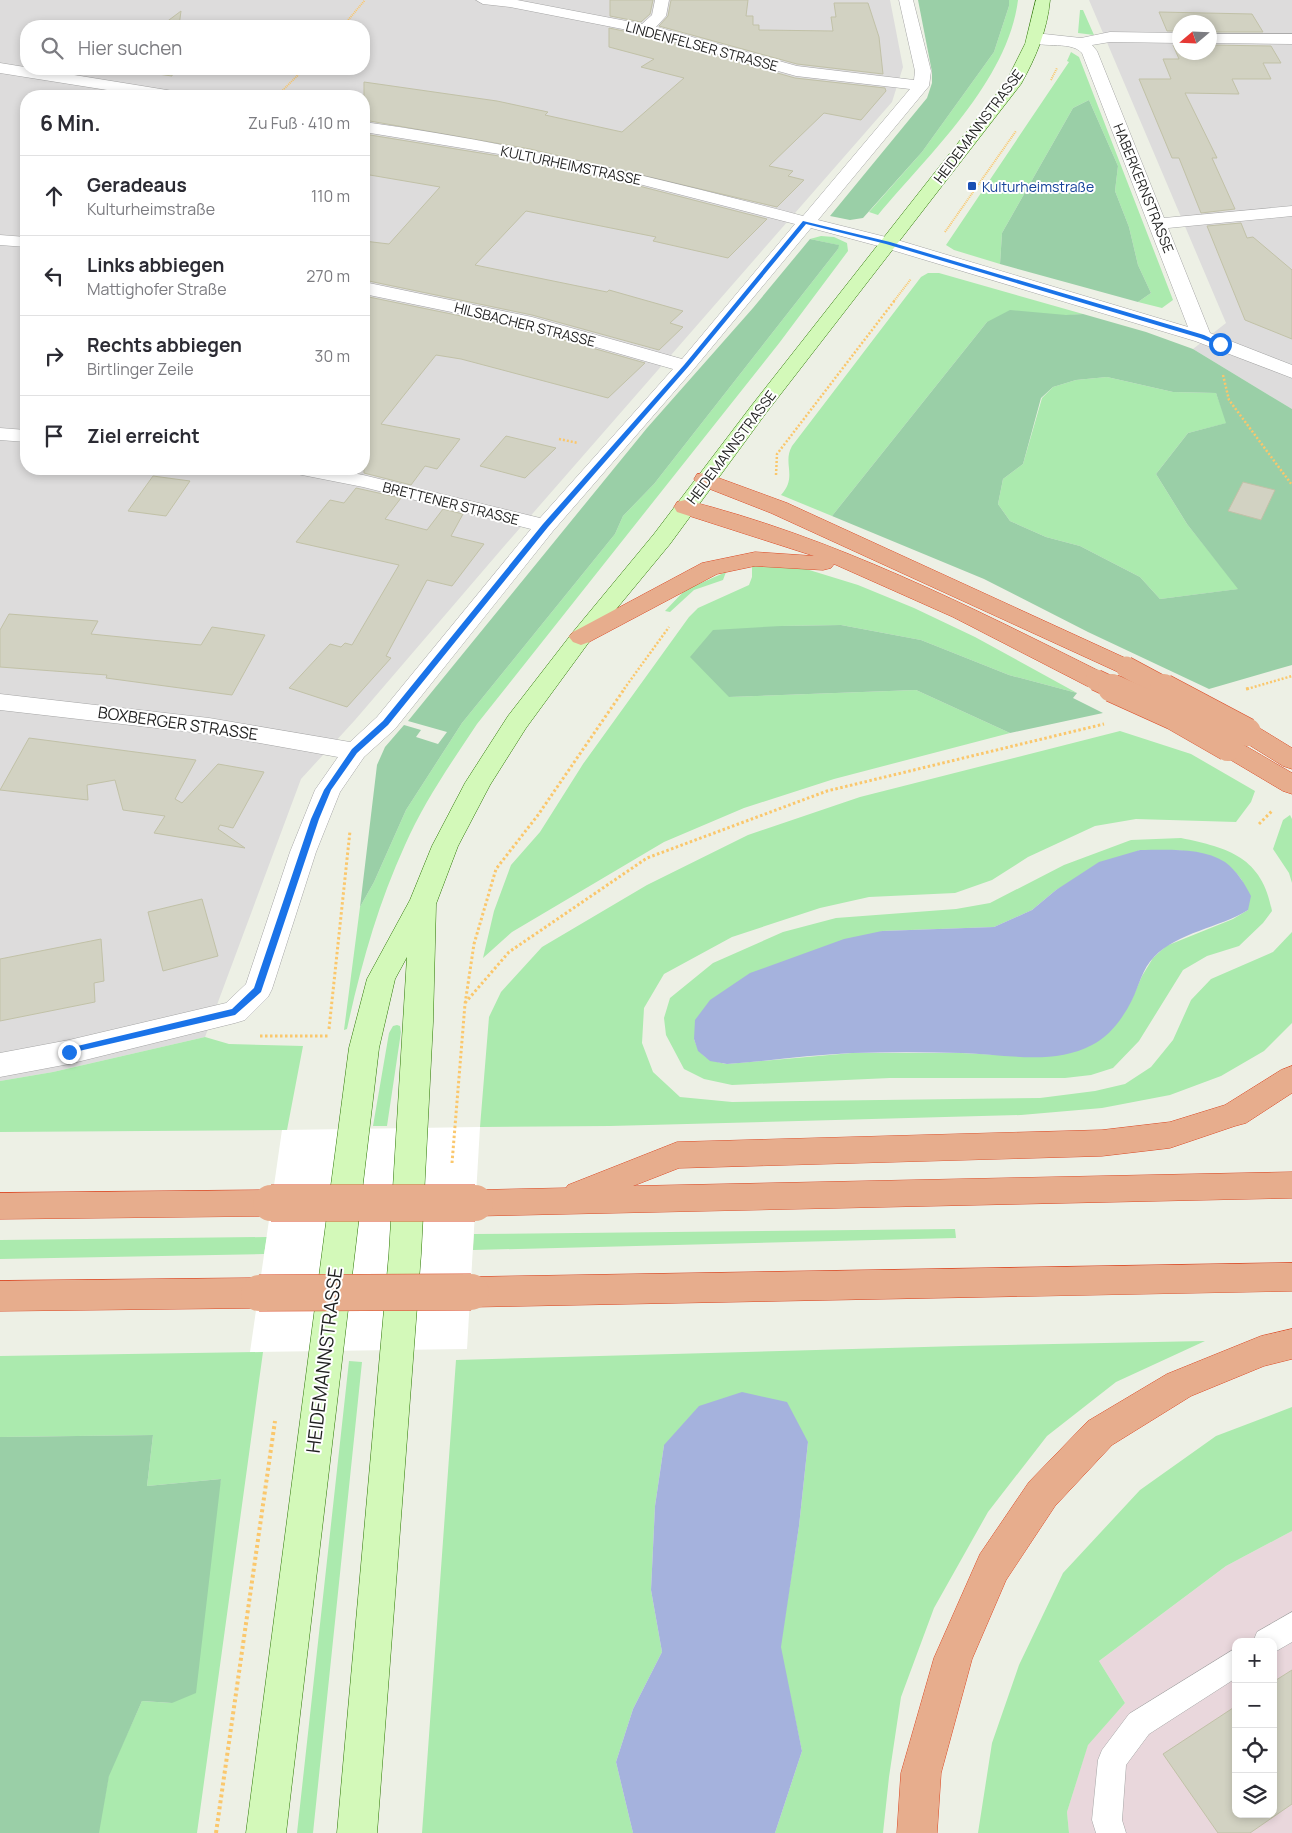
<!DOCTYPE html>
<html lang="de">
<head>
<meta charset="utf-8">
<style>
	:root { --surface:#fff; --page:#f2f2f3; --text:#2b2b33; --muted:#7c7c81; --line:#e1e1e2 }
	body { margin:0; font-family:Manrope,sans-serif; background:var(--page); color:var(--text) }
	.controls { position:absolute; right:15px; bottom:15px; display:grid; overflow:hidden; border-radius:10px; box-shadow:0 2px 8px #0003 }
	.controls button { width:45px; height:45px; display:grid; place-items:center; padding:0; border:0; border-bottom:1px solid var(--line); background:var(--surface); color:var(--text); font:25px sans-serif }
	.compass { position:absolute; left:1172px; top:15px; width:45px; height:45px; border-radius:50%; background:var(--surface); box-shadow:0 2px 8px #0003; rotate:251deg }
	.stop { position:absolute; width:15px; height:15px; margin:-11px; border:4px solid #1a73e8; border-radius:50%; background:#fff }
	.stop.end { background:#1a73e8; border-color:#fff; box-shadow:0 1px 5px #0008 }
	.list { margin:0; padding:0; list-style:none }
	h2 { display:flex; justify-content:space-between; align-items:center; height:65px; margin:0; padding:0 20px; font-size:21px }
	h2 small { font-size:16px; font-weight:400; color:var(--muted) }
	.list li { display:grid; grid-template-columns:32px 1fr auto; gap:15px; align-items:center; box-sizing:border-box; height:80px; padding:0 20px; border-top:1px solid var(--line) }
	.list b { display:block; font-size:19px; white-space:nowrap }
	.list p { margin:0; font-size:16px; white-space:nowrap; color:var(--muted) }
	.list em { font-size:16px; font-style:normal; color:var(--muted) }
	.icon { flex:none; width:28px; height:28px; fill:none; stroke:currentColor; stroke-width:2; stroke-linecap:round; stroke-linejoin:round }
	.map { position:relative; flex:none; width:1292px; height:1833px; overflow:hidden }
	.search { position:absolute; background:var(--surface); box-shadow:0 2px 8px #0003; left:20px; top:20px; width:350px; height:55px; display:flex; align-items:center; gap:12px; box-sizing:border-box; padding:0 18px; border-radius:20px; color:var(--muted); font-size:19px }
	.panel { position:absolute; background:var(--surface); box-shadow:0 2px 8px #0003; left:20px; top:90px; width:350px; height:385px; border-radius:20px }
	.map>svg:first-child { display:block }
	.residential { fill:#dddcdc; fill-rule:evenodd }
	.industrial { fill:#e9d7dc; fill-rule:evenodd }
	.grass { fill:#abeaae; fill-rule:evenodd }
	.forest { fill:#9acfa7; fill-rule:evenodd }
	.water { fill:#a5b2dd }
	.pier { fill:#fff }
	.building { fill:#d2d2c2; stroke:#c1c1a7 }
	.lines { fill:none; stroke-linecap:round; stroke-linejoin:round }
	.service-casing { stroke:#a6a6a6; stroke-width:1 }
	.minor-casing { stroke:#a6a6a6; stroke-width:1 }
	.secondary-casing { stroke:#2d7705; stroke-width:1 }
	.motorway-casing { stroke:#db4925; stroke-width:1 }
	.path-far3 { stroke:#fac76c; stroke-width:2; stroke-dasharray:1 1; stroke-linecap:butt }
	.path-far2 { stroke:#fac76c; stroke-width:2.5; stroke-dasharray:2 2; stroke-linecap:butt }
	.path-far1 { stroke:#fac76c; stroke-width:3; stroke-dasharray:2.5 2.5; stroke-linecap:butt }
	.path { stroke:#fac76c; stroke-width:4; stroke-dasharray:3 3; stroke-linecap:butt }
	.service { fill:#fff; fill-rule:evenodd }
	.minor { fill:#fff; fill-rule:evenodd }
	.secondary { fill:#d3f9b9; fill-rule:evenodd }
	.motorway { fill:#e7ad8d; fill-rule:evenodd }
	.motorway-bridge-far2-casing { stroke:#db4925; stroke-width:22; stroke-linecap:butt }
	.motorway-bridge-far1-casing { stroke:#db4925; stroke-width:29; stroke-linecap:butt }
	.motorway-bridge-casing { stroke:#db4925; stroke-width:37; stroke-linecap:butt }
	.motorway-bridge-far2 { stroke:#e7ad8d; stroke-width:21 }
	.motorway-bridge-far1 { stroke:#e7ad8d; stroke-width:28 }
	.motorway-bridge { stroke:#e7ad8d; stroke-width:36 }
	.route { fill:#1a73e8 }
	.transit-dot { fill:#1a4fb4; stroke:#fff; stroke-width:2 }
	.labels { text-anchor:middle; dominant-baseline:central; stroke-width:4; stroke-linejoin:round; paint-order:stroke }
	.far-street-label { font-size:14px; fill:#1f1f1f; stroke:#fff }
	.far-transit-label { font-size:14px; fill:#164399; stroke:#fff; text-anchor:start }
	.street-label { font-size:16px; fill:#1f1f1f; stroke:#fff }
	.near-street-label { font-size:19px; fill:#1f1f1f; stroke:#fff }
</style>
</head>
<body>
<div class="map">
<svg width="1292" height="1833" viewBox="0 0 1292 1833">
	<rect width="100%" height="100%" fill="#edf0e5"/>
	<path class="residential" d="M0 0H890L903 67 892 102 506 544 355 720 301 779 205 1037 53 1072 0 1081ZM26 26H364V69H26ZM26 96H364V469H26Z
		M1089 0H1292V409L1193 349 1226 323ZM1180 22H1210V52H1180Z"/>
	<path class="industrial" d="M1292 1531V1833H1069L1067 1812 1088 1744 1125 1703 1099 1661 1226 1566ZM1236 1642H1273V1814H1236Z"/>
	<path class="grass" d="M1009 0H1018C1008 81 929 154 878 215L869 212 922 152 994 52 1009 6Z
		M1080 10H1083L1094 35 1078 33Z
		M1071 52 1079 57 1173 300 1162 308 1138 302 1151 293 1138 265 1129 227 1115 191 1118 166 1089 100 1073 108 1002 233 1000 264 954 250 946 245 1069 62 1067 61Z
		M821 236 834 237 847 243 848 251 780 342 477 724C451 763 424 802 405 845 378 904 361 965 347 1029L344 1030 360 907 374 882 406 810 462 723 615 534 623 516 654 484 838 249V245L810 239Z
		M928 273H939L1083 314 987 322 832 516 781 495C798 476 782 464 792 446L921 277Z
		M1107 377 1173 392 1216 393 1227 423 1188 433 1156 474 1187 524 1239 589 1160 599 1140 577 1080 546 1046 537 1010 521 998 504 1003 479 1023 464 1042 398 1053 387 1076 380Z
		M752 566 806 569 858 585 914 608 975 637 1077 693 1009 675 921 640 841 625 781 626 729 697 916 690 1010 733 834 779 744 808 664 842 512 932 483 958 494 911 511 865 540 832 583 764 689 617 698 608 749 585 752 577Z
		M726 572 723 580 694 590 670 612 665 611 685 590Z
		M1120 731 1191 754 1255 791 1251 802 1236 822 1136 819 1095 826 1028 857 992 880 955 893 869 897 820 908 732 937 664 974 644 1008 642 1043 653 1072 680 1097 732 1102 1040 1098 1095 1091 1125 1084 1151 1067 1173 1040 1191 1000 1211 979 1273 952 1292 932V1023L1264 1051 1221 1076 1170 1095 1102 1108 1021 1115 610 1126 480 1127 489 1017 501 992 542 947 647 885 748 835 860 797Z
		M1290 815 1292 819V883L1289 873 1273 849 1283 820Z
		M1181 838C1229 848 1262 857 1272 911L1263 923 1239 946 1207 956 1183 970 1139 1041 1113 1068 1091 1075 1065 1078H890L732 1085 704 1079 684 1069 666 1035 664 1018 670 998 713 963 783 932 836 918 956 909 990 903 1064 865 1131 840ZM1140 850C1175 850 1219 847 1241 879 1246 886 1246 901 1248 910L1233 919 1166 946 1153 958 1142 976 1131 1001 1035 1057 961 1053H852L727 1064C709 1061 700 1057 694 1039L882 931 994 927 1032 910 1056 890Z
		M397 1025 400 1026 401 1032 387 1126H373L389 1033 393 1026Z
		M205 1037 229 1044 303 1046 287 1130 0 1132V1081L53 1072Z
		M955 1229 956 1238 473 1250 474 1234Z
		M267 1237 264 1254 0 1259V1240Z
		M1205 1341 1116 1382 1047 1436 988 1512 934 1608 901 1697 889 1777 883 1833H775L802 1751 780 1648 799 1526 808 1442 664 1445 655 1506 651 1590 662 1652 633 1709 616 1762 633 1833H422L456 1360 960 1346Z
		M263 1352 197 1833H98L109 1774 142 1701 172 1703 221 1479 147 1486 153 1435 0 1437V1356Z
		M349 1361 362 1362 313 1833H297Z
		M1292 1407V1531L1226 1566 1099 1661 1125 1703 1088 1745 1067 1812 1069 1833H978L992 1743 1019 1665 1063 1573 1140 1490 1216 1436Z"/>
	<path class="forest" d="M918 0H1009V6L994 52 922 152 863 218 850 220 830 216 927 98 932 83V72Z
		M1089 100 1118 166 1115 191 1129 227 1138 265 1151 293 1138 302 1000 264 1002 233 1073 108Z
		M810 239 839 245 838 249 654 484 623 516 615 534 462 723 406 810 374 882 360 907 377 765 385 747 404 725 421 730 416 737 438 744 447 732 408 721 647 428 753 308Z
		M1010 310 1066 315 1083 314 1146 332 1193 349 1292 409V665L1209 689 1088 632 984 579 832 516 987 322ZM1107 377 1173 392 1216 393 1226 423 1188 433 1156 474 1187 524 1238 589 1160 599 1140 577 1080 546 1046 537 1010 521 998 504 1003 479 1023 464 1041 398 1053 387 1076 380Z
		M841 625 921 640 1009 675 1077 693 1073 698 1103 713 1010 733 916 690 729 697 690 657 713 630 781 626Z
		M153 1435 147 1486 221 1479 196 1693 172 1703 142 1701 109 1776 99 1833H0V1437Z"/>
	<path class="water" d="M1140 850C1165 850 1202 847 1225 862 1237 871 1245 884 1251 896L1248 910C1219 928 1178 932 1154 957 1142 969 1139 986 1132 1000 1123 1018 1110 1036 1092 1045 1053 1066 1004 1054 962 1053 925 1052 888 1052 852 1053 810 1055 768 1061 727 1064L710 1061 698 1051 694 1039 695 1020 710 1000 750 973 844 939 882 931 994 927 1032 910 1056 890 1099 862Z
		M742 1392 787 1402 808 1442 799 1526 781 1647 802 1751 775 1833H633L616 1762 633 1709 662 1652 651 1590 655 1506 664 1445 699 1406Z"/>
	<path class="pier" d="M480 1127 467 1349 250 1352 282 1130Z"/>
	<path class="building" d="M610 0H653L650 14 641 22 610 16Z
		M671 0H748L746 16H753V25H759V30L833 31 831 17H836L834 3H868L879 37 883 74 797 64 659 26 668 16Z
		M181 11 179 26H161Z
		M1159 12 1252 14 1263 32H1210V22H1180V31H1167Z
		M609 28 643 35 795 78 885 88 886 91 861 120 824 113 769 166 793 171 788 176 804 180 777 207 530 149 364 120V82L497 101 548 112 545 115 622 132 684 78 641 67 654 59 609 47Z
		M1173 45H1180V52H1210V45L1271 46 1281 63H1263L1271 79H1232L1239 94 1185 93 1217 158H1212L1235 209 1201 213 1179 158H1172L1139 79H1171L1163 59H1179Z
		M122 69H173L172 76Z
		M364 134 505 157 639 186 767 219 728 258 653 241 656 237 526 211 475 265 607 292 609 290 683 311 670 323 683 327 659 350 532 315 364 280V241L389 244 440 187 364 174Z
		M1241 223 1247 238 1253 237 1292 270V339L1245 320 1207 226Z
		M364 296 529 330 645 363 608 398 461 359 436 355 381 424 460 439 437 469 425 466 411 485 364 473Z
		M506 436 556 448 525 478 480 466Z
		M153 476 190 481 166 516 128 511Z
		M1243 482 1275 490 1261 520 1228 511Z
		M356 488 401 498 385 519 427 530 443 509 463 514 451 536 484 544 452 586 427 580 386 656 391 658 347 707 289 688 330 644 341 647 345 643 352 645 399 565 296 542 330 500 344 503Z
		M9 614 98 621 91 634 201 645 212 627 265 635 232 695 106 678 107 675 0 667V630Z
		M29 738 196 760 175 799 182 803 218 764 264 772 233 828 220 825 218 829 245 848 154 833 165 816 123 810 115 780 87 785 88 800 0 790Z
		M202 899 218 956 163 971 148 912Z
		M101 939 104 981 94 983 95 1002 0 1021V959Z
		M1292 1670V1804L1250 1833H1218L1163 1754 1236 1706V1814H1273V1682Z"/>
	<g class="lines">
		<defs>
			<path id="service" d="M1292 1612V1642L1273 1653V1642H1253L1257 1632Z
				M1236 1648V1678L1149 1734 1126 1765 1122 1820 1126 1833H1096L1092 1820 1098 1760 1102 1750 1129 1714Z"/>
			<path id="minor" d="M476 0H517L642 24 652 15 655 0H669L666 16 656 27 797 66 914 80 915 71 899 0H913L931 71 929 86 818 220 894 239 1188 327 1082 53C1069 39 1037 51 1027 38L1035 33 1081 38 1110 32 1180 33V43L1110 42 1092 45 1097 51 1164 218 1292 206V216L1168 228 1210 333 1292 365V378L1195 341 882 247 811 228 693 370 553 531 395 729 364 757 340 792 316 852 272 989 268 997 245 1020 235 1023 69 1064 0 1077V1053L69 1040 226 1003 246 984 290 852 315 790 338 757 209 734 0 710V694L209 718 350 742 377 717 531 529 363 487 292 473 289 469H332L363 475 540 518 673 369 529 328 364 294V282L532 317 682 359 795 224 639 184 505 155 364 132V122C512 142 658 178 803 216L910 89 796 76 643 33 510 7 483 4Z
				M1292 34V44L1210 43V34Z
				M0 63 173 91 181 96H145L0 73Z
				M0 235 26 237V247L0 245Z
				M0 428 26 430V442L0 440Z"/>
			<path id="secondary" d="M1036 0H1050C1047 31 1036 57 1021 84L766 413 670 544 589 642 526 728 490 785 458 846 436 904 433 1022 421 1254 377 1833H337L389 1254 407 957 395 979 379 1048 286 1833H246L349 1048 367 979 410 900 432 846 465 783 508 716 573 632 654 534 752 405 1006 82 1025 44Z"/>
			<path id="motorway" d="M705 473 787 503 1134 662 1138 667 1134 672 1126 675 1118 672 771 513 697 484 694 479 697 474Z
				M685 500C833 537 969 606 1105 674L1108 680 1105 686 1096 688 1087 686 953 617 834 564 831 568 823 570 755 566 717 574 589 642 581 645 573 642 569 637 573 632 702 563 755 552 814 556 677 512 674 507 677 502Z
				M1247 724 1256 726 1292 748V769L1283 766 1238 738 1235 732 1238 726Z
				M1228 738 1237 741 1292 773V794L1283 791 1219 753 1215 747 1219 741Z
				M1292 1066V1093L1246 1123 1235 1126 1170 1148 1102 1156 679 1168 633 1186 1292 1172V1198L475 1216 464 1212 459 1203 464 1194 475 1190 566 1188 568 1185 677 1142 1102 1130 1170 1122 1225 1105 1281 1070Z
				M271 1190 282 1194 287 1203 282 1212 271 1216 0 1219V1193Z
				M1292 1263V1291L471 1307 459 1302 455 1292 459 1282 471 1277Z
				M259 1278 271 1283 275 1293 271 1303 259 1308 0 1311V1281Z
				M1292 1329V1359L1264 1366 1191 1396 1112 1445 1055 1506 1006 1580 972 1659 941 1773 937 1833H897L901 1773 934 1658 980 1554 1029 1482 1088 1421 1167 1374 1261 1336Z"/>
		</defs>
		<use href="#service" class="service-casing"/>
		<use href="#minor" class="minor-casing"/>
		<use href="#secondary" class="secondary-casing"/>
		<use href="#motorway" class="motorway-casing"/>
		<path class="path-far3" d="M343 26 365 0
			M1051 80 1057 68
			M277 96 304 69
			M945 232 1016 131
			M894 301 911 279"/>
		<path class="path-far2" d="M1223 375 1229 400 1292 485
			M559 439 578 443
			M776 475 777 454 895 300
			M624 689 669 627
			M1247 689 1292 676"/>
		<path class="path-far1" d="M1246 689 1251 688
			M1259 824 1272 811
			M465 1003 509 952 647 858 827 791 1104 724
			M329 1029 350 831
			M260 1036H328
			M452 1163 465 1004 474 944 496 869 538 815 625 688"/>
		<path class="path" d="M216 1833 275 1421"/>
		<use href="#service" class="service"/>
		<use href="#minor" class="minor"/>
		<use href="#secondary" class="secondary"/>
		<use href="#motorway" class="motorway"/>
		<defs>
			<path id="motorway-bridge-far2" d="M1126 667 1167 689
				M1096 680 1115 689"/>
			<path id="motorway-bridge-far1" d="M1112 688 1174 716 1228 747
				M1164 688 1247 732"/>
			<path id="motorway-bridge" d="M271 1203H475
				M259 1293 471 1292"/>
		</defs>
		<use href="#motorway-bridge-far2" class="motorway-bridge-far2-casing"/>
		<use href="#motorway-bridge-far1" class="motorway-bridge-far1-casing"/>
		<use href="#motorway-bridge" class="motorway-bridge-casing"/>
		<use href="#motorway-bridge-far2" class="motorway-bridge-far2"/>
		<use href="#motorway-bridge-far1" class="motorway-bridge-far1"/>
		<use href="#motorway-bridge" class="motorway-bridge"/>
	</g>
	<path class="route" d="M803 221 890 242 1204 335 1223 344 1218 345 1200 338 886 244 806 224 688 367 548 527 388 725 357 753 331 790 319 819 261 992 235 1015 66 1054 65 1052 69 1048 232 1009 254 988 311 819 324 790 352 749 383 721 543 524 684 365Z"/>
	<rect class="transit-dot" x="967" y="181" width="10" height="10" rx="2.5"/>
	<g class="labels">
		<g class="far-street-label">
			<text transform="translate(702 46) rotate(15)">LINDENFELSER STRASSE</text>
			<text transform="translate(978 126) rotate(-53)">HEIDEMANNSTRASSE</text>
			<text transform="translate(571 165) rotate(12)">KULTURHEIMSTRASSE</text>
			<text transform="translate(1144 188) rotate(68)">HABERKERNSTRASSE</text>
			<text transform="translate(525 324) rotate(14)">HILSBACHER STRASSE</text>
			<text transform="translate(731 447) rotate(-53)">HEIDEMANNSTRASSE</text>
			<text transform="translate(451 503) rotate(14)">BRETTENER STRASSE</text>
		</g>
		<g class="far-transit-label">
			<text x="982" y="186">Kulturheimstraße</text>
		</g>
		<g class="street-label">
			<text transform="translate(178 723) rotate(8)">BOXBERGER STRASSE</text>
		</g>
		<g class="near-street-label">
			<text transform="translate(324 1360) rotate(-83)">HEIDEMANNSTRASSE</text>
		</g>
	</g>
</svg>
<div class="controls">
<button>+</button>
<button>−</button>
<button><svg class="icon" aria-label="locate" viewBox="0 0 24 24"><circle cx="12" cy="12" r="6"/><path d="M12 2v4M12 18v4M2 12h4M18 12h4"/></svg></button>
<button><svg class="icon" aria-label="layers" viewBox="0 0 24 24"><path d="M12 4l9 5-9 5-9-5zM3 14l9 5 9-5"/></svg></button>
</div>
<svg class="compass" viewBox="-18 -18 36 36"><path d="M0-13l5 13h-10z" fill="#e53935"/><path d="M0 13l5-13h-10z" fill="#7c7c81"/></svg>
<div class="stop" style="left:1220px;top:344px"></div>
<div class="stop end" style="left:69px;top:1052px"></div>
<div class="search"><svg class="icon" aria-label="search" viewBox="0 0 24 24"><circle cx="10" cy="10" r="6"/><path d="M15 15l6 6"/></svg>Hier suchen</div>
<section class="panel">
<h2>6 Min.<small>Zu Fuß · 410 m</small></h2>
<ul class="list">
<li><svg class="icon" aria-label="ahead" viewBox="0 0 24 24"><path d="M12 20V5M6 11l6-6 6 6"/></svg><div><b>Geradeaus</b><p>Kulturheimstraße</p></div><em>110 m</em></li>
<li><svg class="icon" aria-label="left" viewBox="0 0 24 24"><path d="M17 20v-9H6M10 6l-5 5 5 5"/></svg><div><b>Links abbiegen</b><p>Mattighofer Straße</p></div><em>270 m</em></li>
<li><svg class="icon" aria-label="right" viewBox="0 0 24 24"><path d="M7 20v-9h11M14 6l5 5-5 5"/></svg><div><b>Rechts abbiegen</b><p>Birtlinger Zeile</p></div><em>30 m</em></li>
<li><svg class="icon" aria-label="arrive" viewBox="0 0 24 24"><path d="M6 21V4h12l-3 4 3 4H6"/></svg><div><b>Ziel erreicht</b></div></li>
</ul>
</section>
</div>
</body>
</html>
